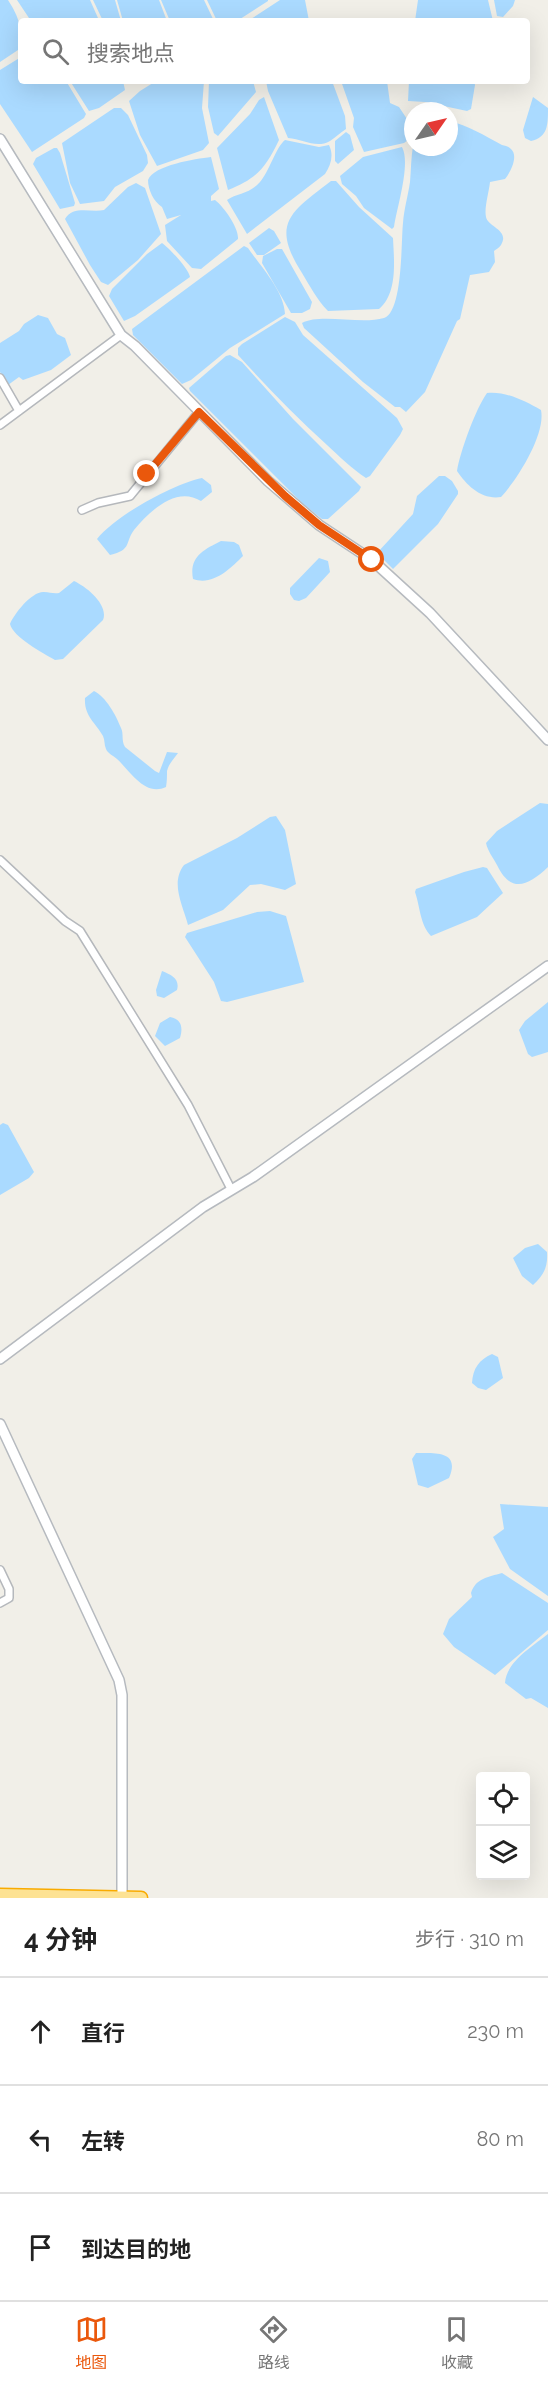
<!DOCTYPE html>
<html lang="zh">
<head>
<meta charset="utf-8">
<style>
	:root { --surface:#fff; --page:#f6f6f6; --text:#222; --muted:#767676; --line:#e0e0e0; --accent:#ea580c }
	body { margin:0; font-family:Raleway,"Noto Sans SC",sans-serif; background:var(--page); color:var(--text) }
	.controls { position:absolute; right:18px; bottom:18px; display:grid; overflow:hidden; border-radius:6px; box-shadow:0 6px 24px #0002 }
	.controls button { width:54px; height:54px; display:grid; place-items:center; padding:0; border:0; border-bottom:2px solid var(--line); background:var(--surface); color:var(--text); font:30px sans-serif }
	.compass { position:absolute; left:404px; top:102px; width:54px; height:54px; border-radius:50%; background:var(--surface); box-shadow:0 6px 24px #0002; rotate:56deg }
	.stop { position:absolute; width:18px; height:18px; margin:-14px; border:4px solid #ea580c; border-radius:50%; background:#fff }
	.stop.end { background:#ea580c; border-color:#fff; box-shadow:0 2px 6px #0008 }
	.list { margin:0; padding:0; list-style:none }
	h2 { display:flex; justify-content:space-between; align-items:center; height:78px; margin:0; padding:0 24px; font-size:26px }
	h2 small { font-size:20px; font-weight:400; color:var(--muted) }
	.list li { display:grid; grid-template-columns:39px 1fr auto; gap:18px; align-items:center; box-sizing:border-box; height:108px; padding:0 24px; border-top:2px solid var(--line) }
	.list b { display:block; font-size:22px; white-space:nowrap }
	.list em { font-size:20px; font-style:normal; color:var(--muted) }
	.icon { flex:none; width:33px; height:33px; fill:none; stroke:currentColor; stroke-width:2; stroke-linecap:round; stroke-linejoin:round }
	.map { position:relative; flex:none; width:548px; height:1898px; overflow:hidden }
	.search { position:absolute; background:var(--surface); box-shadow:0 6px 24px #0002; left:18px; right:18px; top:18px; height:66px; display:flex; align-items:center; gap:15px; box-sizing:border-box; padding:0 21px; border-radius:6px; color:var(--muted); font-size:22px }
	.sheet { height:402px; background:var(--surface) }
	nav { display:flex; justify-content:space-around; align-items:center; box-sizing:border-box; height:84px; border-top:2px solid var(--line); background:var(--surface); font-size:16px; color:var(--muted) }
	nav a { display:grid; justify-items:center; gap:3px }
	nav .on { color:var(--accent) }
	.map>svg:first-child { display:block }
	.water { fill:#aadaff }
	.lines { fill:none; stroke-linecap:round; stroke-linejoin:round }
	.street-casing { stroke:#b5b8bc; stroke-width:10 }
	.secondary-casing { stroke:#b6babf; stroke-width:12 }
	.highway-casing { stroke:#f9ab00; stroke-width:15 }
	.street { stroke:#fff; stroke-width:7 }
	.secondary { stroke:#fff; stroke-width:9 }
	.highway { stroke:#fde293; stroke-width:12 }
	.route { stroke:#ea580c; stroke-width:8 }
</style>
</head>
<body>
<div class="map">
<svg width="548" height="1898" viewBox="0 0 548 1898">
	<rect width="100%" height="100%" fill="#f1efe8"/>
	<path class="water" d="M0 0H8C20 19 21 26 21 48L0 62Z
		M17 0H90L98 18 94 21H31Z
		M93 0H115L121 21H103Z
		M117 0H159L167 21H123Z
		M161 0H204L214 21H170Z
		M207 0H268V1L237 21H217Z
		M280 0H305L309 21H248Z
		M418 0H488L493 21H415Z
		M494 0H515L513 6 503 17 497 16Z
		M21 57V81H66L86 114 84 118 32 152 0 104V70Z
		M70 81H123L125 90 99 108 89 111Z
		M156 81H204L202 108 209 143 203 150 157 166 140 135 129 101 140 91Z
		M209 81H253L256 92 218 136 214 133 208 107Z
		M266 81H332L345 116 346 129C340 133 336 137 330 141 316 149 303 139 288 138L268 91Z
		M341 81H387L390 103 399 107 407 119 410 125 408 140 404 143 364 152 353 127 354 118Z
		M409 81H474L475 85 471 109 467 111 425 102 408 101Z
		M264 97 279 140C266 167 257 179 228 190L217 148 250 114 259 100Z
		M533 97 548 108C548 125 548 137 531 141L525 138 523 130Z
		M114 108H121L128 115 147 155 148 163 143 171 115 187 104 201 80 204 70 183 62 143Z
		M449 121C470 126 483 135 502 145 505 146 508 146 511 149 519 156 510 173 505 179L490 182C489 192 484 208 486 217 488 227 510 230 501 245 499 248 496 249 494 251L495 262 489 272 470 275 460 319 457 321 425 392 406 412 400 407H395L363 382 304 328 302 323C321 313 361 325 384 318 403 312 401 241 403 223 404 209 408 196 410 182 411 170 411 158 413 146L449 147Z
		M346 132 350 135 354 150 338 164 335 161V141Z
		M285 140 319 147 329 145C334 155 331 165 325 174L247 234 227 200C237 193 250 194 260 182 269 172 276 147 285 140Z
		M402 147C411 164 397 207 394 227L392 229 364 208 356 196 342 184 340 176 363 157Z
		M54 148H57L60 153 75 203 74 206 60 209 33 164 36 158Z
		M211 157 219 189 211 196V201L215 200C224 207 239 228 238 239L201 269 192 268 167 241 165 225 181 215 167 219 162 207C154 202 148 190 148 180 154 165 195 159 211 157Z
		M331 181H336L359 207 393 238C394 260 398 293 379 309L328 311C317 300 310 286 302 273 270 223 291 212 331 181Z
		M136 183 145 188 161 234 138 260 108 285 101 282 90 265 65 219C73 205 91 213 104 210L128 187Z
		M269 228 274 231 281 243 264 255H257L249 243Z
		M162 243C170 249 189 269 190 277L135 316 124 321 109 296 112 289 147 254Z
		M244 246 248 248C261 267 284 291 285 314L230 348 191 380 182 384 133 335 132 329Z
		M277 249H282L312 302 310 309 302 313H291L262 263 263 256Z
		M38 315 48 318 57 334 65 338 71 355 51 370 23 380 19 377 8 385 0 372V343L19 331 24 324Z
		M285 317 295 322 303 335 397 418 403 429 400 435 370 476 366 478C352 469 339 456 327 445 295 416 266 386 238 355V348L242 344Z
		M230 355 242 362 293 419 361 487 359 491 328 519H322L302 503 190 391 189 388 226 356Z
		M487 393C506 391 525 401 541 410 546 434 517 480 501 497 482 500 467 486 457 471 460 452 476 408 487 393Z
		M439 476H445L452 481 458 491V494L438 524 393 569 377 553 413 514 417 496Z
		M202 478 211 485 212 492 201 501C176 485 149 512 134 530 125 542 132 550 110 555L97 539C115 516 173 484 202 478Z
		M221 541 234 542 239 545 243 556C230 569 213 586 193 579 189 557 203 550 221 541Z
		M319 558 328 561 330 572 306 598 299 601 294 600 290 594V588Z
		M74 581C87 587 109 605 103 620L63 659 55 660C43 653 13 637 10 624 14 614 32 591 44 592 50 592 53 594 59 593Z
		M94 691C106 697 116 715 121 728 124 734 121 740 125 747L155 771 159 773 167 752 178 753C174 759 169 763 167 771 167 776 167 781 166 787 145 797 130 771 117 759 113 755 108 754 106 749 104 745 105 740 103 736 95 722 84 716 85 698Z
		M540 803 548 804V867C528 886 511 894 497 865 493 857 488 852 486 843L497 831Z
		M276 816 285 830 296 884 285 890 261 884 250 885 223 910 188 925C183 906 170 883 184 865L237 838 270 817Z
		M483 867 487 868 503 893 477 917 431 936C420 925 420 906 415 892L416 889 464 872Z
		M270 911 286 916 304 982 227 1002 221 1001 214 982 185 937 187 933 257 912Z
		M162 971C172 975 180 979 177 990L164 998 157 996 156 990Z
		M548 1002V1052L532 1057 528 1054 519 1030 525 1021Z
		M170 1017C182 1019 183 1028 180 1038L165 1046 155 1036 160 1023Z
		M3 1123 8 1125 34 1172 29 1178 0 1195V1125Z
		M538 1244 547 1252C548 1267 544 1275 533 1285L522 1276 513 1258 525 1248Z
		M492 1354 498 1357 503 1378 486 1390 478 1388 472 1383C473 1368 479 1360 492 1354Z
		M416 1453C434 1453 461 1450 449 1478L428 1488 418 1485 412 1459Z
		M500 1504 548 1507V1596L510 1569 493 1537 504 1529Z
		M502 1573 548 1603V1630L495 1675 454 1647 443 1634 449 1619 472 1597 471 1593C476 1578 488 1577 502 1573Z
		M548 1634V1708L531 1698 526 1699 505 1683C506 1662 533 1646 548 1634Z"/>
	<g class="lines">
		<defs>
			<path id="street" d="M0 378 19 411
				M0 425 121 335
				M82 510 98 503 130 496 199 412
				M0 860 65 921 80 931 188 1105 231 1189
				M0 1570 9 1589V1598L0 1603"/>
			<path id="secondary" d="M0 139 121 335 135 346 268 481 319 525 372 560 430 613 548 740
				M0 1359 203 1207 253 1177 548 966
				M0 1424 119 1680 122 1695V1898"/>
			<path id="highway" d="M0 1895 141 1898"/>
		</defs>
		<use href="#street" class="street-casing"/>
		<use href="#secondary" class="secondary-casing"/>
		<use href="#highway" class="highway-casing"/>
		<use href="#street" class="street"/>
		<use href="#secondary" class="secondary"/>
		<use href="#highway" class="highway"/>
	</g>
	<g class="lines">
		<path class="route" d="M147 474 199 412 285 496 319 525 372 560"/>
	</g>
</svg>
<div class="controls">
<button><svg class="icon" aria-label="locate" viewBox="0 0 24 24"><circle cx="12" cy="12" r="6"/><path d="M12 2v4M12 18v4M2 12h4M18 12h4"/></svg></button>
<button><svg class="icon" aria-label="layers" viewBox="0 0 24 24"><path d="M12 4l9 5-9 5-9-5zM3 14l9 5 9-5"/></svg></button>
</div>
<svg class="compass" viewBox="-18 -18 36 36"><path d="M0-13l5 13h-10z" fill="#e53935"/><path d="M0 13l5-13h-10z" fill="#767676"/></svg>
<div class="stop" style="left:372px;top:560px"></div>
<div class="stop end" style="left:147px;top:474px"></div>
<div class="search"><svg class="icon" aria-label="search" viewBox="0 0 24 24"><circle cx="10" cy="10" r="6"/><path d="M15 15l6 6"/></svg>搜索地点</div>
</div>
<section class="sheet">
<h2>4 分钟<small>步行 · 310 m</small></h2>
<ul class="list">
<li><svg class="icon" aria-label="ahead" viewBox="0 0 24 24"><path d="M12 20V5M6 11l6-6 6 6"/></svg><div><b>直行</b></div><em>230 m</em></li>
<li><svg class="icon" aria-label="left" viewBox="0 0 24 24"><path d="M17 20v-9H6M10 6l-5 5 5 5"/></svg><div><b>左转</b></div><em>80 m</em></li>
<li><svg class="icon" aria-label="arrive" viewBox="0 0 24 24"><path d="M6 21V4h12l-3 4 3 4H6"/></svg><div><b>到达目的地</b></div></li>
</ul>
</section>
<nav>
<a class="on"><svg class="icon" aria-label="map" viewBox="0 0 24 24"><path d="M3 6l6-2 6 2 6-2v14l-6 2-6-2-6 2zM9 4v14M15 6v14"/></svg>地图</a>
<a><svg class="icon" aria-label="directions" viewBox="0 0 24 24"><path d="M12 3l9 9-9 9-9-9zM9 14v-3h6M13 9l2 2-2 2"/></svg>路线</a>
<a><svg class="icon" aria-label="saved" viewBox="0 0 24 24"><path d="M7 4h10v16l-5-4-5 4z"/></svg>收藏</a>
</nav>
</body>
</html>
